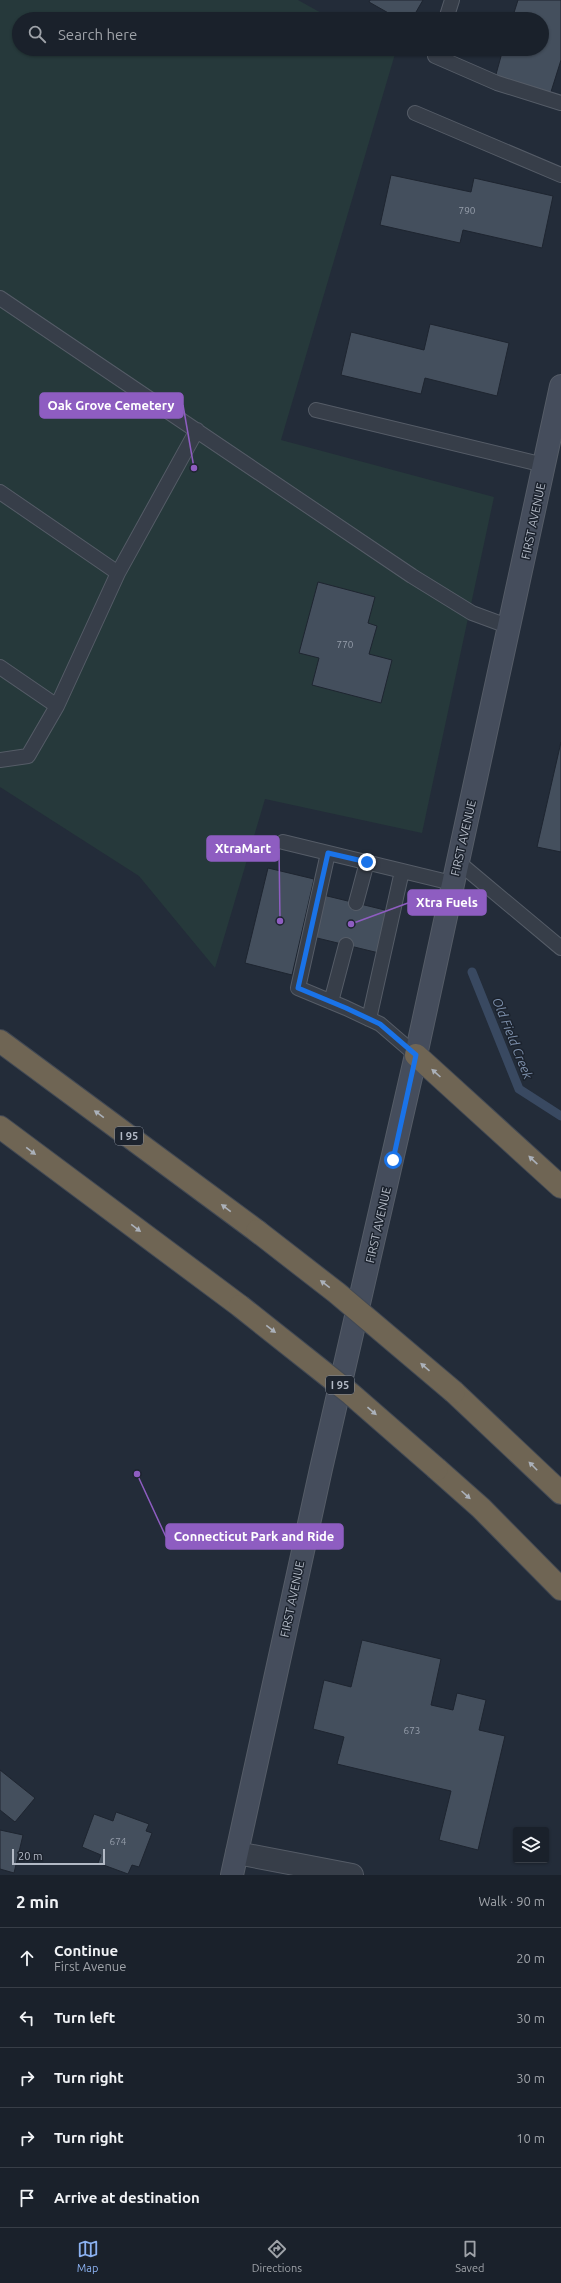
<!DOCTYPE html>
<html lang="en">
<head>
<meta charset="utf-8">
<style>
	:root { --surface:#1a212b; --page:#272e37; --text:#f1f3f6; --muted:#9fa3a9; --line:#383e47; --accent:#8bb1f1 }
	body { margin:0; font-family:Ubuntu,sans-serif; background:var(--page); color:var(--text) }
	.controls { position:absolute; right:12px; bottom:12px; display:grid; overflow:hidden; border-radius:4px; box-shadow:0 1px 3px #0004 }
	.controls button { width:36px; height:36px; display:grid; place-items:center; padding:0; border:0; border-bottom:1px solid var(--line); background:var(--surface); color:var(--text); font:20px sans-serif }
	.scale { position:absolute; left:12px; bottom:10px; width:93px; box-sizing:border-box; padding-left:4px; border:2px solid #b2b9c5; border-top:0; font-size:11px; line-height:14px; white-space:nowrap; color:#b2b9c5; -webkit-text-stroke:3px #1c232e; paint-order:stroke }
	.stop { position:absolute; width:12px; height:12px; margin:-9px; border:3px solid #1a73e8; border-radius:50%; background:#fff }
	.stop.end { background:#1a73e8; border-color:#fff; box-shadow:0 1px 4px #0008 }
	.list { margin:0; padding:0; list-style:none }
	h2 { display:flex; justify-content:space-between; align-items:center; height:52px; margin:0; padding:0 16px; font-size:17px }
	h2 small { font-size:13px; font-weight:400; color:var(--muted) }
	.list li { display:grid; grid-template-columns:26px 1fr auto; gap:12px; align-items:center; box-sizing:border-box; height:60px; padding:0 16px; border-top:1px solid var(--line) }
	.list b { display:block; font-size:15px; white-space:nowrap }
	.list p { margin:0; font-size:13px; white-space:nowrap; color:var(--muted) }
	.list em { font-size:13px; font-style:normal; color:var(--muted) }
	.icon { flex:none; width:22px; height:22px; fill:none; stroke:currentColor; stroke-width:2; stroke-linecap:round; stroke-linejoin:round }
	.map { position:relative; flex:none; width:561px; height:1875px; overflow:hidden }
	.search { position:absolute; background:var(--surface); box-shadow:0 1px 3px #0004; left:12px; right:12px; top:12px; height:44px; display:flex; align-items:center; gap:10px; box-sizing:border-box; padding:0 14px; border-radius:22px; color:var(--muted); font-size:15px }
	.sheet { height:352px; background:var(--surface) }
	nav { display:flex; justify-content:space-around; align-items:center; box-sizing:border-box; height:56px; border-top:1px solid var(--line); background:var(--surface); font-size:11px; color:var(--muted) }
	nav a { display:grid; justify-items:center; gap:2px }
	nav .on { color:var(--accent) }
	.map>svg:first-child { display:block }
	.green { fill:#26393b }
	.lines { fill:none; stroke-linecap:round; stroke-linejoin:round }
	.stream { stroke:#394961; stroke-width:9 }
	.building { fill:#444f5d; stroke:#1e2530 }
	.lane-casing { stroke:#555c67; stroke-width:16 }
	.street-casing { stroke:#555c67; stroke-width:24 }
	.secondary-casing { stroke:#555c67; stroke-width:24 }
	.highway-casing { stroke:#424954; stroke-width:24 }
	.lane { stroke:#373e49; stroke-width:14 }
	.street { stroke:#373e49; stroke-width:22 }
	.secondary { stroke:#454d5c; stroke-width:22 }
	.highway { stroke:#6f6554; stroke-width:22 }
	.highway-bridge-casing { stroke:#424954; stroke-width:24; stroke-linecap:butt }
	.highway-bridge { stroke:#6f6554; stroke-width:22 }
	.oneway { fill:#abb1ba }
	.route { stroke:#1a73e8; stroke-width:5 }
	.labels { text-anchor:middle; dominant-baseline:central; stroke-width:3; stroke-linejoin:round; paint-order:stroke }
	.number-label { font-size:10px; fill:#969eab }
	.shield { fill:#1c232e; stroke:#858c98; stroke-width:1 }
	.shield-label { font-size:11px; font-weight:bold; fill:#b2b9c5 }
	.street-label { font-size:12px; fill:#b2b9c5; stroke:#1c232e }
	.water-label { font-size:13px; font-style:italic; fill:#7c8fab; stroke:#1c232e }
	.leader { fill:none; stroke:#8e5dc1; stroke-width:1.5 }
	.callout-dot { fill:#8e5dc1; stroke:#1c232e; stroke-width:1.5 }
	.callout { fill:#8e5dc1; stroke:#8e5dc1; stroke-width:1.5 }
	.callout-label { font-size:13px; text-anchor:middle; font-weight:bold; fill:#fff }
</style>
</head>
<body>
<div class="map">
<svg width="561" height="1875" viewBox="0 0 561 1875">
	<rect width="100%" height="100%" fill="#232c39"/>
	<path class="green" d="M0 0H298L332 19H19V49H386L395 54 281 440 494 497 422 833 265 799 215 968 139 876 0 787Z"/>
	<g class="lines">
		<path class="stream" d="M472 972 519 1089 561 1116"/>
	</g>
	<path class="building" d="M370 0H423L412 19H399L369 2Z
		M518 0H561V60L550 95 495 78 503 49H542V19H512Z
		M391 175 471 192 474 178 553 196 542 248 463 230 460 243 380 225Z
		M430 324 509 343 497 396 425 378 421 394 341 375 351 332 424 350Z
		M318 582 375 597 368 623 377 626 369 654 392 660 381 703 312 685 319 658 299 653Z
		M561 742V852L537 847Z
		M268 868 314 879 292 975 245 963Z
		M323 895 389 911 379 953 313 937Z
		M362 1640 441 1659 431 1705 453 1710 457 1693 486 1700 479 1730 505 1736 478 1850 439 1840 451 1791 337 1764 344 1737 313 1729 324 1680 351 1687Z
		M0 1770 35 1798 15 1822 0 1810Z
		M116 1812 149 1824 146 1831 152 1833 139 1867 132 1865 128 1874 98 1863 101 1855 82 1847 94 1814 113 1821Z
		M0 1830 23 1835 14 1873 0 1869Z"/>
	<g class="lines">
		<defs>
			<path id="lane" d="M446 19 452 0
				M437 49 435 56 497 83 561 103
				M415 113 561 175
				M0 298 412 576 472 613 510 627
				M316 410 544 465
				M0 492 118 573 197 430
				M0 667 57 706 118 573
				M0 760 28 756 57 706
				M283 842 452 883
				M328 853 298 988 346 1008 380 1024 416 1055
				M457 861 561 948
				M356 903 367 862
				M331 1002 346 945
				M369 1019 402 871"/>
			<path id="street" d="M237 1853 352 1875"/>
			<path id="secondary" d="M232 1875 321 1469 416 1055 561 386"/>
			<path id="highway" d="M0 1041 257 1231
				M416 1055 561 1187
				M0 1127 240 1306
				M454 1392 561 1493
				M437 1469 481 1508 561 1589"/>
		</defs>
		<use href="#lane" class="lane-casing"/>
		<use href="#street" class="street-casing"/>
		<use href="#secondary" class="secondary-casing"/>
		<use href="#highway" class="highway-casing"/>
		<use href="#lane" class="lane"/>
		<use href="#street" class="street"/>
		<use href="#secondary" class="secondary"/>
		<use href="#highway" class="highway"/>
		<defs>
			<path id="highway-bridge" d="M257 1231 337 1293 454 1392
				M240 1306 351 1394 437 1469"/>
		</defs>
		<use href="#highway-bridge" class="highway-bridge-casing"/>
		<use href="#highway-bridge" class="highway-bridge"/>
	</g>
	<defs><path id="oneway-solid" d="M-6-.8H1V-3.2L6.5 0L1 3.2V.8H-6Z"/></defs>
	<g class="oneway">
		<use href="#oneway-solid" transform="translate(436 1073) rotate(-138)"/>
		<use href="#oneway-solid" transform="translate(99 1114) rotate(-144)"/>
		<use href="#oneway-solid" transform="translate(31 1151) rotate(37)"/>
		<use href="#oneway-solid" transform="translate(533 1160) rotate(-137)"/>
		<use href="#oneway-solid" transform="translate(226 1208) rotate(-143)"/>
		<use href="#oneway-solid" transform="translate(136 1228) rotate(37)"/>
		<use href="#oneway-solid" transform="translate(325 1284) rotate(-143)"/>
		<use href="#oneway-solid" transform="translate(271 1329) rotate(38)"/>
		<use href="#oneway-solid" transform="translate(425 1367) rotate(-139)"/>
		<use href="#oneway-solid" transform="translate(372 1411) rotate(41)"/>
		<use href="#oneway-solid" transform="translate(533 1466) rotate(-135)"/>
		<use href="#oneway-solid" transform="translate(466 1495) rotate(42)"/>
	</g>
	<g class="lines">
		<path class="route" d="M367 862 328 853 298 988 346 1008 380 1024 416 1055 393 1160"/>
	</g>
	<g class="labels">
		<g class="number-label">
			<text x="467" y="210">790</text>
			<text x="345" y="644">770</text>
			<text x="412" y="1730">673</text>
			<text x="118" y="1841">674</text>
		</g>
		<g class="shield">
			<rect x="115" y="1127" width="28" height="18" rx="3"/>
			<rect x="326" y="1376" width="28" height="18" rx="3"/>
		</g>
		<g class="shield-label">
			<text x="129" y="1136">I 95</text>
			<text x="340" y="1385">I 95</text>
		</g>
		<g class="street-label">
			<text transform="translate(533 521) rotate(-78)">FIRST AVENUE</text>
			<text transform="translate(463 838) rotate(-77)">FIRST AVENUE</text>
			<text transform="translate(378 1225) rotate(-77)">FIRST AVENUE</text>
			<text transform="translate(292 1599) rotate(-78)">FIRST AVENUE</text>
		</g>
		<g class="water-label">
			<text transform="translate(513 1038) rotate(68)">Old Field Creek</text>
		</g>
	</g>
	<path class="leader" d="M194 468L183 405M280 921L279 849M351 924L408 903M137 1474L166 1537"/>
	<g class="callout-dot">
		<circle cx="194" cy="468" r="4"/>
		<circle cx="280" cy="921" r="4"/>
		<circle cx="351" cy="924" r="4"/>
		<circle cx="137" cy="1474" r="4"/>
	</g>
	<g class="callout">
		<rect x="40" y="393" width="143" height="25" rx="4"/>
		<rect x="207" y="836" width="72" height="25" rx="4"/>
		<rect x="408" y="890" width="78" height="25" rx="4"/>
		<rect x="166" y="1524" width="177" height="25" rx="4"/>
	</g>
	<g class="callout-label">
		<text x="111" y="410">Oak Grove Cemetery</text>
		<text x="243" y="853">XtraMart</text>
		<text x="447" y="907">Xtra Fuels</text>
		<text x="254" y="1541">Connecticut Park and Ride</text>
	</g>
</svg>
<div class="controls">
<button><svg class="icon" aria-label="layers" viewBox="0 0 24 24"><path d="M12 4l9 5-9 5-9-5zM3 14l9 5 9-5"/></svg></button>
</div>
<div class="scale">20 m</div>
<div class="stop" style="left:393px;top:1160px"></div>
<div class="stop end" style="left:367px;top:862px"></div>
<div class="search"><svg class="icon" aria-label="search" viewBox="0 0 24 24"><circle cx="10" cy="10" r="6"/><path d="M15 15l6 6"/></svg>Search here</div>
</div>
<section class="sheet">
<h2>2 min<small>Walk · 90 m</small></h2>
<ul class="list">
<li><svg class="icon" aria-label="ahead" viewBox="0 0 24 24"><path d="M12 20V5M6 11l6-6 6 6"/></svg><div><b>Continue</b><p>First Avenue</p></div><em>20 m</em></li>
<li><svg class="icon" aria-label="left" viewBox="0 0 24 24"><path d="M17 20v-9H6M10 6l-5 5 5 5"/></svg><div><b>Turn left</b></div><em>30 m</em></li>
<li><svg class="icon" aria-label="right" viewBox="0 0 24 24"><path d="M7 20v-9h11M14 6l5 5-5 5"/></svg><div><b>Turn right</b></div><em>30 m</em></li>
<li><svg class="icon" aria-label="right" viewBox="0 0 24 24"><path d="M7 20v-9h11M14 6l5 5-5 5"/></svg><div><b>Turn right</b></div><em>10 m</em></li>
<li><svg class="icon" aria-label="arrive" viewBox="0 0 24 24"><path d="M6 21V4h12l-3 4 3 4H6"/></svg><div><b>Arrive at destination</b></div></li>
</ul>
</section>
<nav>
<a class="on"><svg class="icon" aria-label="map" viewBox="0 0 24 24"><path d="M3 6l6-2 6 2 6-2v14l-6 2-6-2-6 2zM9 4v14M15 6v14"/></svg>Map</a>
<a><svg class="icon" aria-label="directions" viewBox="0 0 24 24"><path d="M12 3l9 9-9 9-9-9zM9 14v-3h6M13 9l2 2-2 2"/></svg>Directions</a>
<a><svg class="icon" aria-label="saved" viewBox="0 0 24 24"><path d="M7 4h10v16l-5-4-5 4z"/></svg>Saved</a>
</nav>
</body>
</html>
